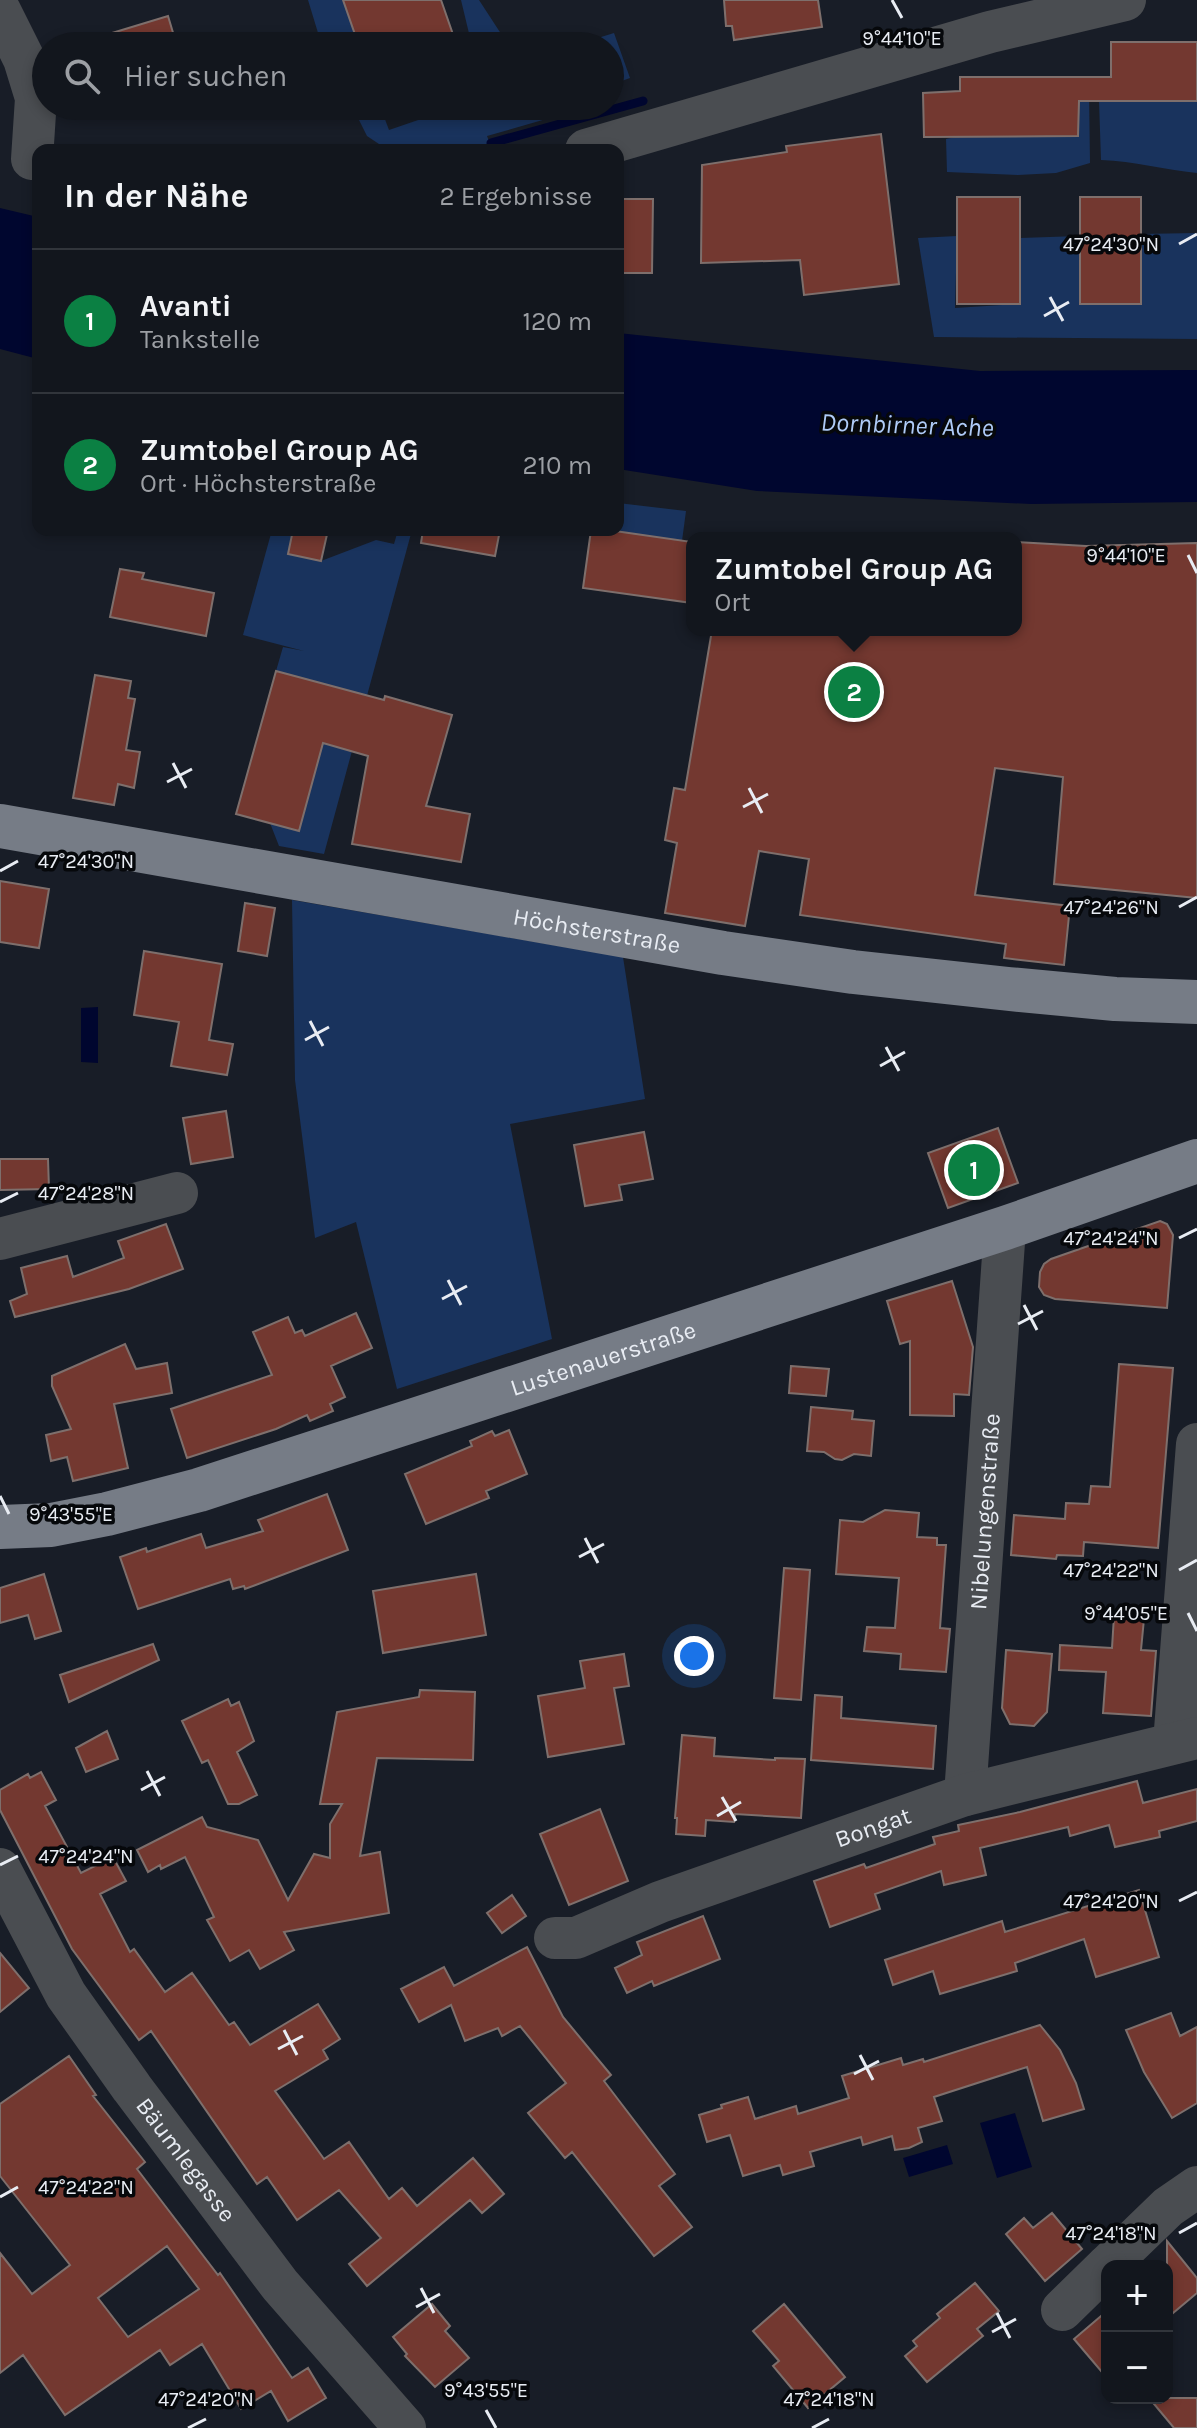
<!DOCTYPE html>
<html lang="de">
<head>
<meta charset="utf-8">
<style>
	:root { --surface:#12161d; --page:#1b1f26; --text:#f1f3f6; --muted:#9c9fa4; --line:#31353b; --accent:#0b8043 }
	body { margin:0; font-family:Karla,sans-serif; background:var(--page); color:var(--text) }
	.controls { position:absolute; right:24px; bottom:24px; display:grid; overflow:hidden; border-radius:16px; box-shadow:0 4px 12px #0003 }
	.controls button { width:72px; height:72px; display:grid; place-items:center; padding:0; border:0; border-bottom:2px solid var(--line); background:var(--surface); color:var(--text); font:40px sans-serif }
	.you { position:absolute; left:694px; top:1656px; width:28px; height:28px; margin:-20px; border:6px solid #fff; border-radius:50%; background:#1a73e8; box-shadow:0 0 0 12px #1a73e833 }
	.badge { display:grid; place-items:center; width:52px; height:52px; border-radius:50%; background:var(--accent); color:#fff; font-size:26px; font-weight:700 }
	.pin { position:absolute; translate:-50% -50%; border:4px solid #fff; box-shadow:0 2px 8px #0006 }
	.popup { position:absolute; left:686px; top:532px; width:336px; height:104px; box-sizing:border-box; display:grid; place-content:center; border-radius:16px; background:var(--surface); filter:drop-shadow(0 2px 6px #0005); font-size:26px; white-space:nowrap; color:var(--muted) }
	.popup b { font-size:30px; color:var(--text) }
	.popup::after { content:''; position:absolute; left:50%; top:100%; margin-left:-16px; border:16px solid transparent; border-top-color:var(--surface) }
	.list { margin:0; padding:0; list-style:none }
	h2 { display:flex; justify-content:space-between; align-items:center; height:104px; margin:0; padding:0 32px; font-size:34px }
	h2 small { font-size:26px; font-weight:400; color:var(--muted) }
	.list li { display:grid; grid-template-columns:52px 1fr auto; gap:24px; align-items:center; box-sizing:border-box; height:144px; padding:0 32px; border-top:2px solid var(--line) }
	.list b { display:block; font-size:30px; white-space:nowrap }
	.list p { margin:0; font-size:26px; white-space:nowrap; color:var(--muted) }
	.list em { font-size:26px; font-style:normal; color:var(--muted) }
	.icon { flex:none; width:44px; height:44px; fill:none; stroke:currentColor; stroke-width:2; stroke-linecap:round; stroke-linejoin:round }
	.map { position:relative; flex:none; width:1197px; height:2428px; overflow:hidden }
	.search { position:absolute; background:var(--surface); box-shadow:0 4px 12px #0003; left:32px; top:32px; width:592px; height:88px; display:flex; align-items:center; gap:20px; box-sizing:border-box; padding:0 28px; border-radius:44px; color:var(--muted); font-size:30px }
	.panel { position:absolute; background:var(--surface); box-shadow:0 4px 12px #0003; left:32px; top:144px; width:592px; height:392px; border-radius:16px }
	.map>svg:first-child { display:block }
	.green { fill:#19335d }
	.water { fill:#00062f }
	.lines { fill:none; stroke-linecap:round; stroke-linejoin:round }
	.stream { stroke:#00062f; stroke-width:9 }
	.building { fill:#733830; stroke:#7e6f6c; stroke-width:2; fill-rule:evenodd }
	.minor { stroke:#4a4d51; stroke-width:42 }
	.major { stroke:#767c86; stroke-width:44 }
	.ticks { fill:none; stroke:#e8ecf3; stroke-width:3 }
	.labels { text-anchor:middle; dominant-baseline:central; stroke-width:7; stroke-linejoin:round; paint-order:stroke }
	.street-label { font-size:24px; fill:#e8ecf3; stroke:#06080b }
	.water-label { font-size:26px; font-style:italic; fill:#afcbf7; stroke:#06080b }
	.ticks-label { font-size:20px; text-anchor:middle; fill:#e8ecf3; stroke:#06080b; stroke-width:7; stroke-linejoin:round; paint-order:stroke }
</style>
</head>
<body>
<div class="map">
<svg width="1197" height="2428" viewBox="0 0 1197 2428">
	<rect width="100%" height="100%" fill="#181d27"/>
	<path class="green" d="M308 0H343L359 46H322Z
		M461 0H479L509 46H472Z
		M614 33 630 78 619 82 610 57V46H572Z
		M1089 90 1090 163 1056 173 1018 175 947 172 946 139 960 136H1078L1079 91Z
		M1099 101H1197V173C1164 170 1134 161 1101 160Z
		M352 106H380L389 130 459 106H572L574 111 487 136 492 149 388 150 367 136Z
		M1197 233V339L934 337 918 238 957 236 955 308 1020 304V238L1079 236 1080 304H1140V234Z
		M618 503 686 511 682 541 608 530H618Z
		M272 530H293L289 554 321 561 376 540 394 544 398 530H412L324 854 279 846 270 823 299 831 338 688 276 671 283 647 304 651 243 635Z
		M292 900 623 957 645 1099 510 1124 552 1339 397 1389 356 1222 315 1238 295 1080Z"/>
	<path class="water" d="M0 208 38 217V359L0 349Z
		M618 333 980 371 1197 370V502L1031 504 757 491 618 469Z
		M98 1007V1063L81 1062V1008Z
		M1015 2113 1032 2167 997 2178 980 2123Z
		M947 2145 953 2164 909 2177 903 2158Z"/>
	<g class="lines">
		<path class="stream" d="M491 143 643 101"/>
	</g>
	<path class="building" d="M343 0H441L457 46H359Z
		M724 0H818L822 27 734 40 732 26H726Z
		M168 16 177 46H90L89 40Z
		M1111 42H1197V101H1079L1078 136 924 137 923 93 960 91V77H1111Z
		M881 134 899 284 804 295 800 260 701 263 702 165 787 152 786 146Z
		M957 197H1020V304H957Z
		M1080 197H1141V304H1080Z
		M618 199H653L652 273H618Z
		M293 530H328L321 561 288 554Z
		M423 530H500L495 556 421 543Z
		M591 530H608L692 542V603L583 588Z
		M1016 542 1086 546 1197 543V898L1054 884 1063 777 995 768 975 895 1070 906 1064 965 1004 958 1006 944 800 915 809 859 759 851 745 926 665 913 677 843 665 840 674 788 685 790 712 630H1016Z
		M120 569 144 573 142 579 214 593 206 636 110 617Z
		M276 671 384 700 385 696 452 715 426 806 470 814 461 862 352 844 368 756 323 743 299 831 236 814Z
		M95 675 131 681 128 698 135 699 126 750 140 752 134 788 118 784 114 805 73 798Z
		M0 881 49 889 39 948 0 942Z
		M245 903 275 908 267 956 238 951Z
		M144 951 222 964 209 1040 233 1044 227 1075 171 1066 179 1022 134 1015Z
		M226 1111 233 1157 191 1164 183 1118Z
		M998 1128 1018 1183 948 1208 928 1153Z
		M644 1132 653 1179 619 1185 622 1200 585 1206 574 1145Z
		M0 1159H48L49 1189 0 1190Z
		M1160 1221 1167 1224 1173 1235 1167 1308 1055 1299 1044 1295 1039 1287 1040 1272 1044 1264 1051 1259Z
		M166 1224 183 1269 129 1289 15 1317 10 1301 27 1294 21 1268 67 1256 73 1277 124 1258 118 1241Z
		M952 1281 973 1347 969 1395 954 1394V1416L910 1415V1341L900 1344 887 1301Z
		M356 1313 372 1348 331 1366 345 1397 330 1404 333 1411 310 1421 307 1415 276 1429 187 1458 171 1409 272 1375 253 1332 288 1317 295 1333 302 1330 305 1336Z
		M125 1344 136 1369 167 1363 172 1393 114 1404 128 1468 73 1481 67 1457 51 1461 46 1435 71 1429 52 1386V1376Z
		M1119 1364 1173 1368 1158 1548 1084 1542 1083 1556 1057 1555 1056 1559 1011 1555 1014 1515 1065 1519 1066 1503 1089 1504 1091 1486 1110 1487Z
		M791 1366 829 1369 826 1396 789 1393Z
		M811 1407 853 1411 852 1419 874 1421 871 1456 854 1454 842 1460 835 1459 824 1452 807 1451Z
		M509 1430 527 1474 486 1491 489 1498 426 1524 405 1474 472 1446 470 1441 492 1431 495 1436Z
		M327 1494 348 1550 245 1589 244 1586 233 1589 230 1579 138 1609 120 1557 146 1548 147 1552 201 1534 206 1548 263 1531 258 1520Z
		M885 1510 919 1513 917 1537 937 1538V1545H946L940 1628 950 1629 946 1672 900 1669 901 1654 864 1651 867 1627 895 1628 899 1578 836 1574 840 1520 863 1522Z
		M784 1568 810 1570 801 1700 774 1698Z
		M44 1574 61 1631 35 1639 28 1615 0 1623V1588Z
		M476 1574 486 1635 383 1653 373 1591Z
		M1114 1616 1144 1619 1141 1650 1156 1651 1151 1716 1103 1713 1106 1672 1059 1670 1060 1645 1112 1648Z
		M153 1644 159 1660 69 1702 60 1675Z
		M1006 1650 1052 1654 1047 1712 1034 1726 1010 1724 1002 1708Z
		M624 1654 629 1686 614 1688 624 1744 548 1757 538 1696 585 1688 580 1661Z
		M420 1690 475 1692 473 1760 377 1758 360 1856 380 1852 389 1913 284 1932 294 1950 260 1969 249 1950 230 1961 207 1920 214 1917 185 1857 161 1869 160 1865 148 1872 137 1850 202 1817 207 1827 258 1840 288 1900 314 1854 330 1858V1824L342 1804H320L337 1712 419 1697Z
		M815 1695 842 1697 841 1718 936 1726 933 1769 811 1760Z
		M228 1699 231 1706 239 1702 254 1741 237 1752 257 1795 239 1804H228L208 1760 202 1763 182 1721Z
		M107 1731 118 1759 86 1772 76 1748Z
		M682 1735 715 1738 714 1756 775 1760V1758L805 1759 801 1818 735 1814 734 1822 706 1820 705 1836 676 1834 677 1818H675Z
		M41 1772 56 1800 45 1806 81 1873 113 1857 126 1881 100 1894 130 1952 134 1949 165 1992 192 1973 229 2025 234 2022 250 2045 318 2004 340 2039 323 2050 328 2059 275 2091 324 2159 349 2142 389 2199 402 2188 417 2206 473 2158 504 2194 482 2213 470 2200 367 2286 349 2264 381 2238 339 2190 297 2220 267 2177 257 2184 151 2031 139 2040 72 1949 0 1810V1790L28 1774 30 1778Z
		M1137 1781 1143 1803 1197 1789V1821L1159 1831 1160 1837 1115 1847 1109 1825 1070 1836 1068 1827 980 1848 986 1875 944 1885 941 1871 875 1894 880 1909 830 1927 814 1881 864 1864 866 1868 935 1844 933 1837 959 1831 958 1825 1020 1812Z
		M600 1809 628 1881 569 1905 540 1834Z
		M1139 1890 1159 1957 1096 1977 1084 1939 1015 1963 1017 1971 940 1994 933 1971 893 1985 885 1960 1002 1921 1005 1932Z
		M512 1895 526 1916 502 1933 487 1913Z
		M703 1916 720 1959 654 1986 652 1981 627 1993 615 1968 642 1955 637 1942Z
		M527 1947 563 2017 611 2075 604 2081 675 2174 659 2186 692 2227 654 2256 572 2152 565 2158 528 2113 566 2083 520 2026 502 2036 498 2028 465 2041 451 2005 419 2022 401 1989 444 1967 454 1986Z
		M0 1953 29 1988 0 2012Z
		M1171 2013 1180 2036 1197 2027V2103L1172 2118 1144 2072 1126 2030Z
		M1040 2025 1060 2050 1076 2083 1084 2109 1043 2121 1027 2067 934 2097 942 2121 918 2128 922 2142 909 2148 895 2150 892 2136 863 2145 861 2137 810 2152 814 2166 783 2175 780 2165 743 2176 730 2135 707 2142 699 2115 722 2108 721 2105 748 2097 755 2119 796 2106 798 2114 849 2098 842 2076 901 2058 903 2065 923 2059 924 2062Z
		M69 2056 96 2095 93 2096 145 2162 137 2169 218 2275 220 2273 292 2378 308 2368 326 2398 288 2421 271 2391 241 2409 202 2344 170 2365 160 2350 65 2415 23 2355 0 2373V2253L32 2294 70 2265 0 2176V2104ZM167 2246 199 2289 128 2337 98 2298Z
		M1052 2213 1082 2249 1045 2281 1006 2234 1024 2218 1033 2228Z
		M1167 2241 1197 2278V2293L1167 2318Z
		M975 2283 999 2311 977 2329 983 2336 927 2382 905 2356 917 2346 913 2341 940 2318 937 2314Z
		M432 2304 450 2326 445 2331 469 2358 435 2387 405 2356 407 2354 393 2337Z
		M784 2304 845 2377 808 2408 773 2366 779 2361 753 2331Z
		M1107 2311V2378L1074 2339Z
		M1149 2398H1197V2428H1174Z"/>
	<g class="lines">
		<g class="minor">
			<path d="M0 11 24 59 36 98 32 159"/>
			<path d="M586 150 990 32 1125 0"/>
			<path d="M0 1239 177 1193"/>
			<path d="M1174 1743 1197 1444"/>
			<path id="s1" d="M965 1795 1005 1228"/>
			<path id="s2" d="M0 1869 66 1995 132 2088 280 2285 405 2428"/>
			<path id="s3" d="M555 1938H576L660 1902 965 1795 1197 1738"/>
			<path d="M1107 2266 1168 2207 1197 2187"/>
			<path d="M1062 2310 1107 2266"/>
		</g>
		<g class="major">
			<path id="s4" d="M0 826 723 953 853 972 1009 989 1115 999 1197 1002"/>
			<path id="s5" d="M0 1527 51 1525 107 1514 199 1490 1005 1228 1197 1161"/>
		</g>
	</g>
	<path class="ticks" d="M892 0 902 18M1179 244 1197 234M1050 297 1063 321M1044 316 1069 302M1188 555 1197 573M173 763 186 788M167 782 192 769M749 788 762 813M743 807 768 794M0 871 18 861M1179 907 1197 897M310 1021 323 1046M305 1040 329 1027M886 1047 899 1071M880 1066 905 1052M0 1202 18 1193M1179 1238 1197 1229M448 1280 461 1305M442 1299 467 1286M1024 1305 1037 1330M1018 1324 1043 1311M0 1496 9 1514M585 1538 598 1563M579 1557 604 1544M1179 1570 1197 1560M1188 1613 1197 1631M147 1771 160 1796M141 1790 165 1777M722 1797 736 1821M717 1816 741 1802M0 1865 18 1856M1179 1901 1197 1892M284 2030 297 2055M278 2049 303 2036M860 2055 873 2080M854 2074 879 2061M0 2197 18 2187M1179 2233 1197 2223M421 2288 434 2313M416 2307 440 2294M997 2313 1010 2338M992 2332 1016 2319M486 2410 496 2428M188 2428 206 2419M812 2428 829 2419"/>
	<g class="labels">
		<g class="street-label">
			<text stroke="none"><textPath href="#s4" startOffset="606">Höchsterstraße</textPath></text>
			<text stroke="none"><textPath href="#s5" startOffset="628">Lustenauerstraße</textPath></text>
			<text stroke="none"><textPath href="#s1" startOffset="284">Nibelungenstraße</textPath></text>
			<text stroke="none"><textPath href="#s3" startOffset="338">Bongat</textPath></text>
			<text stroke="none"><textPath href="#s2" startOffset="346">Bäumlegasse</textPath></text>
		</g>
		<g class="water-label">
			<text transform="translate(907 425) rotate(2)">Dornbirner Ache</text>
		</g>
	</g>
	<g class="ticks-label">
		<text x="902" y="45">9°44'10"E</text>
		<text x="1111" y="251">47°24'30"N</text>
		<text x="1126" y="562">9°44'10"E</text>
		<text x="86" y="868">47°24'30"N</text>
		<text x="1111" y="914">47°24'26"N</text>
		<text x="86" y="1200">47°24'28"N</text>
		<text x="1111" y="1245">47°24'24"N</text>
		<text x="71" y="1521">9°43'55"E</text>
		<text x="1111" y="1577">47°24'22"N</text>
		<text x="1126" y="1620">9°44'05"E</text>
		<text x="86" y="1863">47°24'24"N</text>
		<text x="1111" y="1908">47°24'20"N</text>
		<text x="86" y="2194">47°24'22"N</text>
		<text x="1111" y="2240">47°24'18"N</text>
		<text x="486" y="2397">9°43'55"E</text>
		<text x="206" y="2406">47°24'20"N</text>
		<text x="829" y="2406">47°24'18"N</text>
	</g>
</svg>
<div class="controls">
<button>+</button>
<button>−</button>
</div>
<div class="you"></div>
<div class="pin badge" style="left:974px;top:1170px">1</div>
<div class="pin badge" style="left:854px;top:692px">2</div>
<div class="popup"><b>Zumtobel Group AG</b>Ort</div>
<div class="search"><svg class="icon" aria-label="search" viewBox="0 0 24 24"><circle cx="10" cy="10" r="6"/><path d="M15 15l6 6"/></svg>Hier suchen</div>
<section class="panel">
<h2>In der Nähe<small>2 Ergebnisse</small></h2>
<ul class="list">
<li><span class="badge">1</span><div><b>Avanti</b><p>Tankstelle</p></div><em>120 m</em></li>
<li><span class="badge">2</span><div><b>Zumtobel Group AG</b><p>Ort · Höchsterstraße</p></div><em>210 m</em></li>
</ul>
</section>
</div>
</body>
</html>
